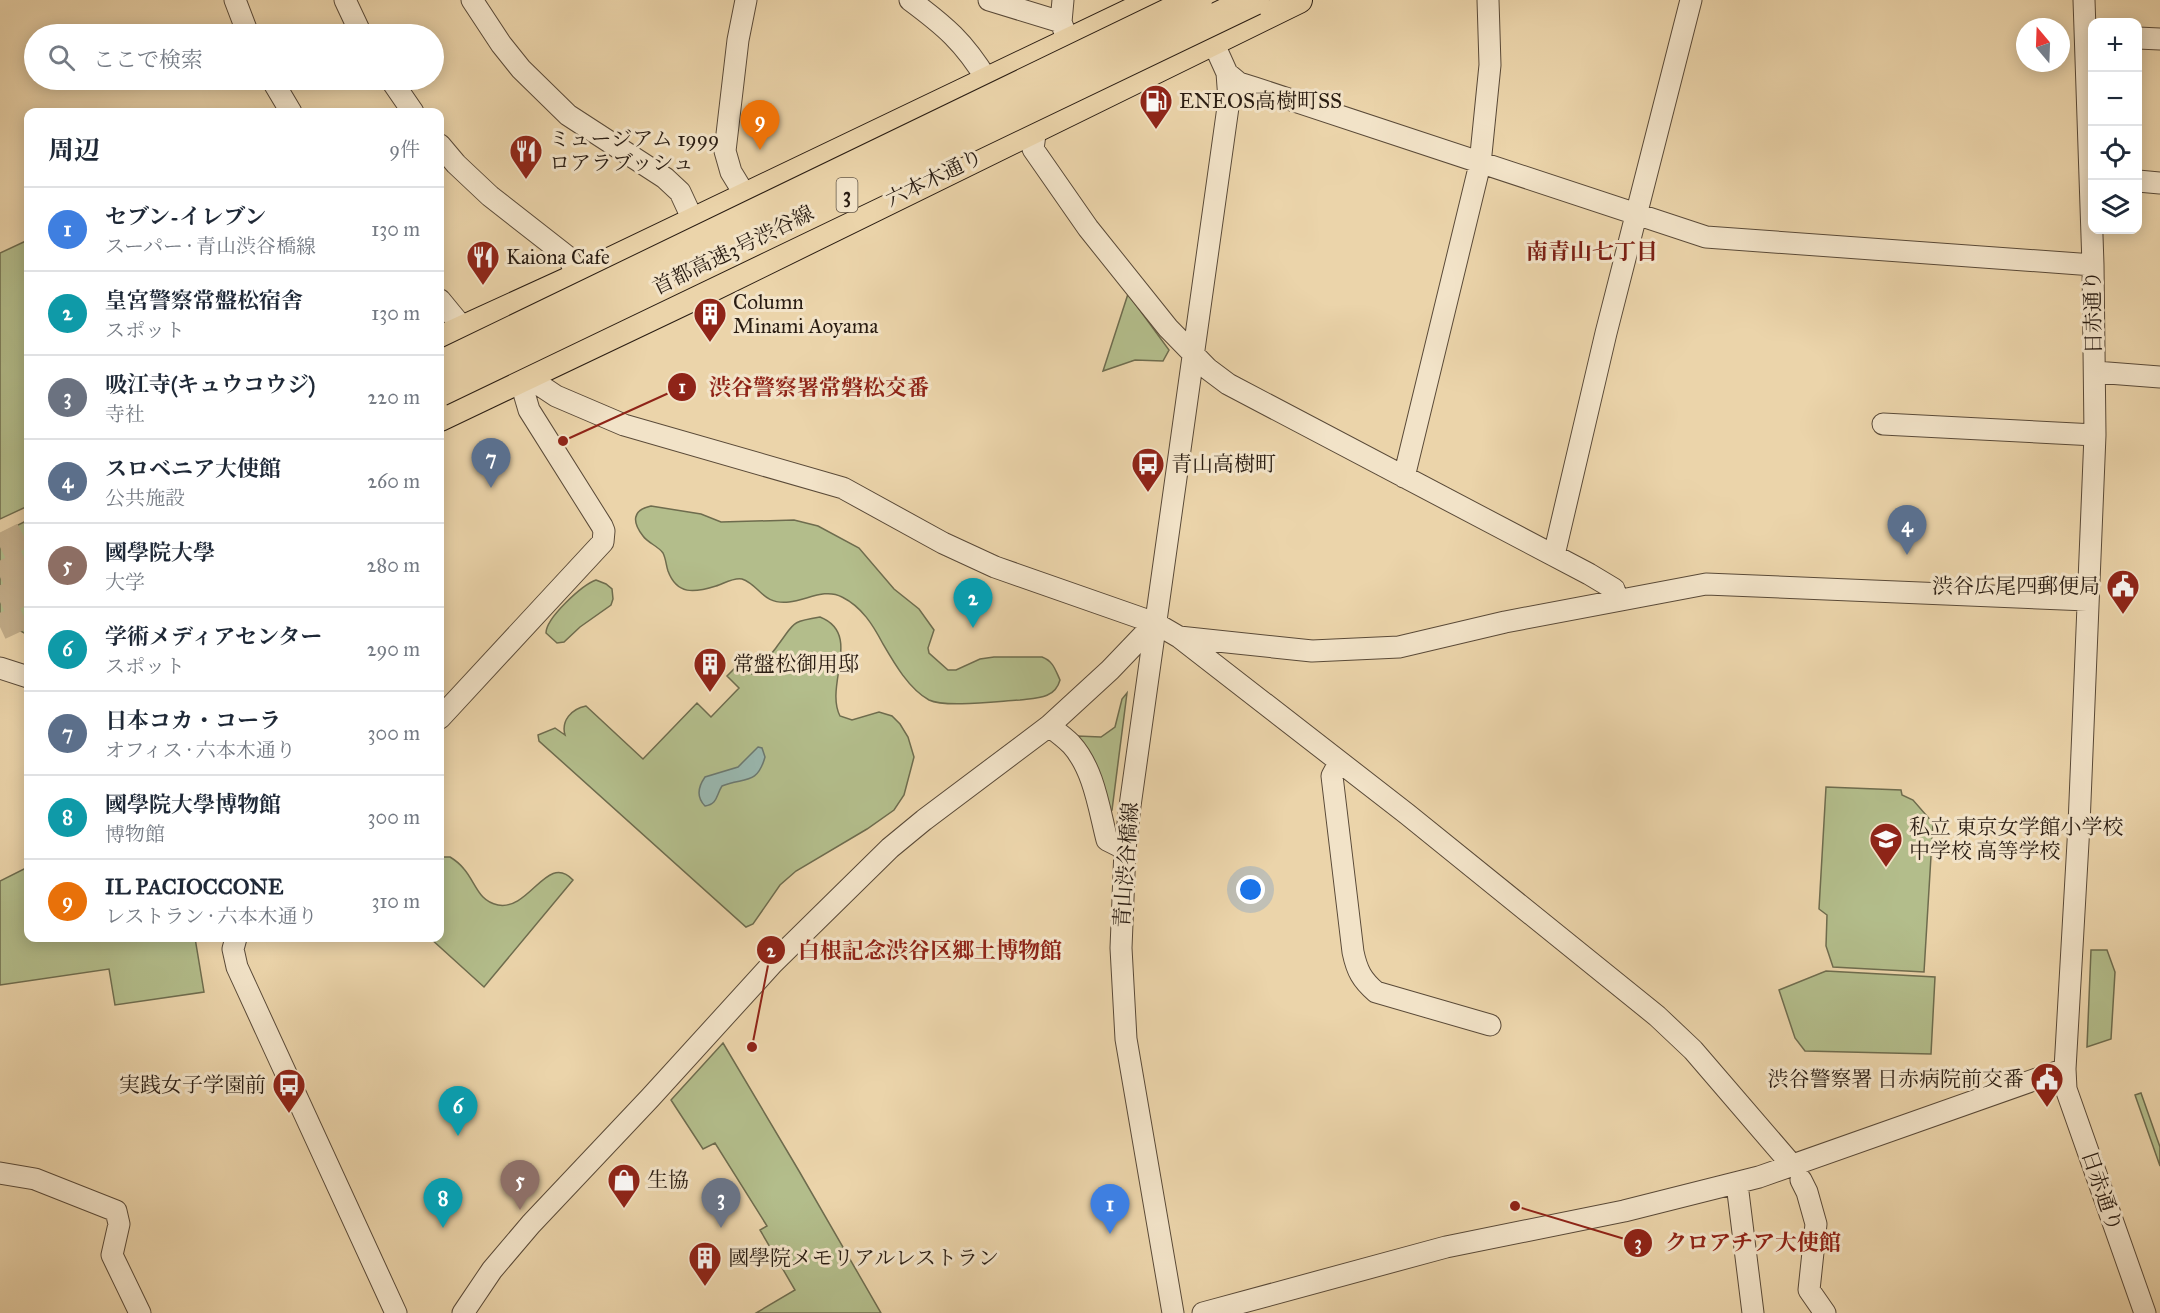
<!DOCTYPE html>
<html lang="ja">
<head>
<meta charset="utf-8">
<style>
	:root { --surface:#fff; --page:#f6f6f7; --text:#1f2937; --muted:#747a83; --line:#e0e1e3; --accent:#db2777 }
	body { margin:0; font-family:"IM FELL Great Primer","Noto Serif JP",serif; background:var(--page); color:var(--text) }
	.controls { position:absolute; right:18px; top:18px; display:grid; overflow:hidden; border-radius:12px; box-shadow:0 3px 15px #0003 }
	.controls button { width:54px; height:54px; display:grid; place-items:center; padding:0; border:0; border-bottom:2px solid var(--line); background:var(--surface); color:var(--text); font:30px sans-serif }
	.compass { position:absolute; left:2016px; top:18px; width:54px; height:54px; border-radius:50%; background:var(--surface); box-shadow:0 3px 15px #0003; rotate:341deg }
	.you { position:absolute; left:1251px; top:890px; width:21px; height:21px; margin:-15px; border:4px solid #fff; border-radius:50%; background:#1a73e8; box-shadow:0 0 0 9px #1a73e833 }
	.badge { display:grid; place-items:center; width:39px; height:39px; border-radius:50%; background:var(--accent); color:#fff; font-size:20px; font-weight:700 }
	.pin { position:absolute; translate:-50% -50px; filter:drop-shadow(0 2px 3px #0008) }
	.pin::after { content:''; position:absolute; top:32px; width:21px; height:18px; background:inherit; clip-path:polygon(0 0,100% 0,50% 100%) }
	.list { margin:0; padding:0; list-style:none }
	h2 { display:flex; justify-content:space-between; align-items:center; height:78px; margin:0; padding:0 24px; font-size:26px }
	h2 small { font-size:20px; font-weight:400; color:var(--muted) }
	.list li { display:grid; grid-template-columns:39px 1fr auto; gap:18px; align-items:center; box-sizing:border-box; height:84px; padding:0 24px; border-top:2px solid var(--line) }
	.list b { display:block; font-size:22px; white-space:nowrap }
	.list p { margin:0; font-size:20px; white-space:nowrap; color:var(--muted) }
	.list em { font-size:20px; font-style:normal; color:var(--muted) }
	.icon { flex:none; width:33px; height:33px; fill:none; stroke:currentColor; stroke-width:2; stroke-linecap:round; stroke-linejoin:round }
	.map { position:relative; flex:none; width:2160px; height:1313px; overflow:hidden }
	.search { position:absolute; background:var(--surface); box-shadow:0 3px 15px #0003; left:24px; top:24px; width:420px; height:66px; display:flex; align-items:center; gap:15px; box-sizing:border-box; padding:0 21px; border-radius:33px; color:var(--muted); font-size:22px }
	.panel { position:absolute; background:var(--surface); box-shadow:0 3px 15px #0003; left:24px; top:108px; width:420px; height:834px; border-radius:12px }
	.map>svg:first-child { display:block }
	.green { fill:#b3bd8b; stroke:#6e6c4e; stroke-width:1.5 }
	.water { fill:#99b7ae; stroke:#6c7970; stroke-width:1.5 }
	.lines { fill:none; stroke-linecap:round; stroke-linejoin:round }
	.major-tunnel { stroke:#c4af8c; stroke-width:26; stroke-dasharray:26 13; stroke-linecap:butt }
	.highway-tunnel { stroke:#c4af8c; stroke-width:30; stroke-dasharray:30 15; stroke-linecap:butt }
	.minor-casing { stroke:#5a4a38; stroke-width:23 }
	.major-casing { stroke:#291c12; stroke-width:28 }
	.minor { stroke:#f2e3c8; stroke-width:21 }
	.major { stroke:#ebd4aa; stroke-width:26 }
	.highway-bridge-casing { stroke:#291c12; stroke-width:32; stroke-linecap:butt }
	.highway-bridge { stroke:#ebd4aa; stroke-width:30 }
	.labels { text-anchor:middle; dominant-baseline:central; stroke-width:6; stroke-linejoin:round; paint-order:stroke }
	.shield { fill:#f2e3c8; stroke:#655849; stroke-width:1.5 }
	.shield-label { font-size:20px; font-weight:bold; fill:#291c12 }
	.poi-label { font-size:21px; fill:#291c12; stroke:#f2e3c8; text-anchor:start }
	.street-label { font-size:21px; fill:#291c12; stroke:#f2e3c8 }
	.neighbourhood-label { font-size:22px; font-weight:bold; fill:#7a1f14; stroke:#f2e3c8 }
	.leader { fill:none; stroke:#8f2418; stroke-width:2 }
	.callout-dot { fill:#8f2418; stroke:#f2e3c8; stroke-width:2 }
	.mark-label { font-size:18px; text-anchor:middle; font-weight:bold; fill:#fff }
	.callout-label { font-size:22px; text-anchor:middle; font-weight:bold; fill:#8f2418; stroke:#f2e3c8; stroke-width:6; stroke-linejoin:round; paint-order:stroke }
</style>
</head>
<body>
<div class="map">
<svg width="2160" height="1313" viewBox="0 0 2160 1313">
	<rect width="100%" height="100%" fill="#ebd4aa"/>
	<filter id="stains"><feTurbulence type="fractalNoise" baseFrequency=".00333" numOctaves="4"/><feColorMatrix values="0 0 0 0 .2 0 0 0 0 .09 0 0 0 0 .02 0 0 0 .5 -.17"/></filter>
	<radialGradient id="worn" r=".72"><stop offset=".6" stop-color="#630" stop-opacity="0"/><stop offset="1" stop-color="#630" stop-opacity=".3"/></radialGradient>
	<path class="green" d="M28 240V506L0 519V253Z
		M1128 294 1169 350 1163 361 1135 360 1103 371Z
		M651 506 701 514 721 522 794 520 818 526 859 548 894 589 919 609 934 630 928 648 929 653 948 670H956L980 659 994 657H1042C1053 661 1055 669 1060 680 1055 699 1036 698 1020 700 1000 701 945 708 929 700 909 689 894 663 883 644 873 625 862 607 842 597 825 588 807 600 789 602 762 605 760 585 742 579 734 577 723 584 716 586 694 593 677 595 668 571 666 565 666 559 663 553 658 546 648 543 643 536 632 522 632 510 651 506Z
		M28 520V631L24 633 0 619V534Z
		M596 580 606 584 612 589 613 599 611 605 580 627 564 642 557 643 546 633C546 618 582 585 596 580Z
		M820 617C863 634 824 685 840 716L852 720 879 712 892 716 900 724 908 737 914 757 904 795 894 810 867 829 796 871 780 885 753 924 746 927 539 741 538 735 555 728 565 735C561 721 571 709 586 706L643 759 697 703 711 717 739 688 727 676 739 664 752 674C760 665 771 656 778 645 795 623 789 622 820 617Z
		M1127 693 1112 810 1104 811 1088 759 1078 736 1101 737 1115 727 1122 699Z
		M1826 787 1901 790 1902 795 1913 800 1933 823 1924 972 1833 967 1826 946 1827 915 1819 909Z
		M443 857H450C455 860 460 864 464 869 476 883 478 901 498 905 530 911 547 852 573 880L484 987 430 938H440V861Z
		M28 867V938H195L204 992 115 1005 109 969 0 985V881Z
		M2091 950H2107L2115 972 2111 1039 2087 1047Z
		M1826 971 1935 977 1931 1054 1805 1051 1795 1038 1779 990Z
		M723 1043 799 1171 881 1313H756L795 1290 760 1230 767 1226 715 1143 703 1149 671 1100Z
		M2141 1093 2160 1147V1166L2135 1095Z"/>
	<path class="water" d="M758 747 762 748 765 757C757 786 744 777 722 786 716 795 718 804 705 806 696 797 698 787 705 777L738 767Z"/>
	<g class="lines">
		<path class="major-tunnel" d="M0 547 28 533
			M0 627 28 614"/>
		<path class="highway-tunnel" d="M0 577 28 564
			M0 602 28 588"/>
		<defs>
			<path id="minor" d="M235 0 248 34
				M345 0 361 34
				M472 0 501 44 521 69 568 115 665 178 680 192 693 220
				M910 0C945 26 964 42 987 80
				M989 0 1061 22 1068 41
				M2084 0 2093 265 2095 435 2079 825 2065 1069 2066 1089 2145 1313
				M1061 22 1063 0
				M2138 38 2160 39
				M1227 73 1239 83 1255 88 1706 237 2093 265
				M272 80 291 112
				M391 80 413 112
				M1036 127 1033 149 1088 228 1168 328 1208 369 1228 384 1589 574 1614 589 1617 599
				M440 145 456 164 490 196 568 257 578 276
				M2138 181 2160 183
				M745 195 731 172 725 151 738 40 746 0
				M440 300 463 328 476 338
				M517 370 556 396 624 425 843 488 943 543 995 567 1155 623 1179 637 1407 814 1657 1016 1693 1050 1792 1165
				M2095 372 2160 377
				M1883 424 2095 435
				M1404 477 1480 164 1490 65 1488 0
				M1554 555 1606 333 1691 0
				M1179 637 1312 651 1399 647 1505 622 1706 584 2087 600
				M0 668 28 677
				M440 718 603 542 604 531 602 526 529 410 524 393 526 377
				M1049 726C1057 732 1064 737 1071 744 1094 769 1099 809 1107 840L1125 849
				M1339 763 1332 776 1353 952C1357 971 1362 980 1376 992L1490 1025
				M236 938 233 949 237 967 396 1313
				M0 1173 35 1179 116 1211 119 1224 112 1255 140 1313
				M1801 1180 1807 1192 1816 1224 1809 1290 1825 1313
				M1737 1184 1753 1313
				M463 1313 492 1270 531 1224 650 1098 773 963 890 848 924 820 1049 726 1110 670 1155 623
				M1173 1313 1126 1039 1121 948 1125 849 1130 806 1229 100 1227 73 1213 42
				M1203 1313 1446 1247 1624 1211 1759 1177 2065 1069"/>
			<path id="major" d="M440 339 578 276 1155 0
				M440 418 690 299 1299 0"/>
		</defs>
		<use href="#minor" class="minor-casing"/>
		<use href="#major" class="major-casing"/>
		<use href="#minor" class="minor"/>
		<use href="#major" class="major"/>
		<defs>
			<path id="highway-bridge" d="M440 366 1197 0
				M440 391 1254 0"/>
		</defs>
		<use href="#highway-bridge" class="highway-bridge-casing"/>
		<use href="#highway-bridge" class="highway-bridge"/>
	</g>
	<defs>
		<symbol id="fuel-pin" viewBox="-11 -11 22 30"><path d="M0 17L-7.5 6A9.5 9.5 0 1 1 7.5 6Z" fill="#8f2418" stroke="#f2e3c8"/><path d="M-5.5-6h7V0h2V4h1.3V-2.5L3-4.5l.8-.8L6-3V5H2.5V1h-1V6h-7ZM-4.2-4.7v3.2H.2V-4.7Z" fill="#fff"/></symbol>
		<symbol id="restaurant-pin" viewBox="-11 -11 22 30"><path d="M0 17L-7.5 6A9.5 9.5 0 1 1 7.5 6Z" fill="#8f2418" stroke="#f2e3c8"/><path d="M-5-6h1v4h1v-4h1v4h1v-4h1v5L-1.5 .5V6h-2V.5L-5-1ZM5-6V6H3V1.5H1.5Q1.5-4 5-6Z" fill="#fff"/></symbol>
		<symbol id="building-pin" viewBox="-11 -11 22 30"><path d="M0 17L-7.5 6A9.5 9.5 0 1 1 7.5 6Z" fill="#8f2418" stroke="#f2e3c8"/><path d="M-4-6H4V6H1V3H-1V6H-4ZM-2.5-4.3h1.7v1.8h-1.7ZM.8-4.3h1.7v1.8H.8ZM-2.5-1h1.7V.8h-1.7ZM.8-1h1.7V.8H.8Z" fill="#fff"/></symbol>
		<symbol id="bus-pin" viewBox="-11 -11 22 30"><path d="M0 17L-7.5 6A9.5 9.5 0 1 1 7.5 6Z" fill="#8f2418" stroke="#f2e3c8"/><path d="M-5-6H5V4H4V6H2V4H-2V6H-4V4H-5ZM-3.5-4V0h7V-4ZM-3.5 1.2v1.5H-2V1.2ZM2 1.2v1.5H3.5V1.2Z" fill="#fff"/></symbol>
		<symbol id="civic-pin" viewBox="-11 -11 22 30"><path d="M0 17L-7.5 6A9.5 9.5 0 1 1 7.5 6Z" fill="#8f2418" stroke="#f2e3c8"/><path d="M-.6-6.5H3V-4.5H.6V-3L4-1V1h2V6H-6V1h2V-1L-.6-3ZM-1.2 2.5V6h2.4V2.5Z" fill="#fff"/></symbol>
		<symbol id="school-pin" viewBox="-11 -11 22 30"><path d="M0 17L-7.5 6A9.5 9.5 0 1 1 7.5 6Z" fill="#8f2418" stroke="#f2e3c8"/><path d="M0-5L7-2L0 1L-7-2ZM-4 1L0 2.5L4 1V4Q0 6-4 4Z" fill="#fff"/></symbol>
		<symbol id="shop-pin" viewBox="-11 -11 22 30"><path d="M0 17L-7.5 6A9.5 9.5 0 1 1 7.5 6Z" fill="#8f2418" stroke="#f2e3c8"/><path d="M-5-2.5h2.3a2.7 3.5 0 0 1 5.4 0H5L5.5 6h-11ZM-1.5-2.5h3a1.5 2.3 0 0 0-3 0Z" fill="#fff"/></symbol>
	</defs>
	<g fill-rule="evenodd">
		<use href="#fuel-pin" x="1137" y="82" width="38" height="52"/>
		<use href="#restaurant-pin" x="507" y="132" width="38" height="52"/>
		<use href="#restaurant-pin" x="464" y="238" width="38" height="52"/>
		<use href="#building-pin" x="691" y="295" width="38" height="52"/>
		<use href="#bus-pin" x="1129" y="445" width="38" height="52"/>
		<use href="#civic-pin" x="2104" y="567" width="38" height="52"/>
		<use href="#building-pin" x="691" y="645" width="38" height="52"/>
		<use href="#school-pin" x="1867" y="820" width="38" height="52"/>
		<use href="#civic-pin" x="2028" y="1060" width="38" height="52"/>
		<use href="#bus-pin" x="270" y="1066" width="38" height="52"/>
		<use href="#shop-pin" x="605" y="1161" width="38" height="52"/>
		<use href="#building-pin" x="686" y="1239" width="38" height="52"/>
	</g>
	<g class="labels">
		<rect class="shield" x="836.5" y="178" width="21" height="34" rx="4.5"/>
		<g class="shield-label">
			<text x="847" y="195">3</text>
		</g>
		<g class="poi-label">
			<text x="1179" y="101">ENEOS高樹町SS</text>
			<text x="549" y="139">ミュージアム 1999<tspan x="549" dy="24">ロアラブッシュ</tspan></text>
			<text x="506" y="257">Kaiona Cafe</text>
			<text x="733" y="302">Column<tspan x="733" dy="24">Minami Aoyama</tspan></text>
			<text x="1171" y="464">青山高樹町</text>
			<text x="2100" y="586" text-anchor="end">渋谷広尾四郵便局</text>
			<text x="733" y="664">常盤松御用邸</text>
			<text x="1909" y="827">私立 東京女学館小学校<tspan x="1909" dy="24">中学校 高等学校</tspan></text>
			<text x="2024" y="1079" text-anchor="end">渋谷警察署 日赤病院前交番</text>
			<text x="266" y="1085" text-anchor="end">実践女子学園前</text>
			<text x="647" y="1180">生協</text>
			<text x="728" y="1258">國學院メモリアルレストラン</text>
		</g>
		<g class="street-label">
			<text transform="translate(934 178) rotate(-26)">六本木通り</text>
			<text transform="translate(733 250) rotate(-26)">首都高速3号渋谷線</text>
			<text transform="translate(2093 312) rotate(-91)">日赤通り</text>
			<text transform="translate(1126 865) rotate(-86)">青山渋谷橋線</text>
			<text transform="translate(2102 1191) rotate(71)">日赤通り</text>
		</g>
		<g class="neighbourhood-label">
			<text x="1592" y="251">南青山七丁目</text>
		</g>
	</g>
	<path class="leader" d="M563 441L682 387M752 1047L771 950M1515 1206L1638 1243"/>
	<g class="callout-dot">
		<circle cx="563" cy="441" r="6"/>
		<circle cx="752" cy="1047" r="6"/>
		<circle cx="1515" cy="1206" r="6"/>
		<circle cx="682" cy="387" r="15"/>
		<circle cx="771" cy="950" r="15"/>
		<circle cx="1638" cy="1243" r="15"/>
	</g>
	<g class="mark-label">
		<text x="682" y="393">1</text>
		<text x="771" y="957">2</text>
		<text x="1638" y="1249">3</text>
	</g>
	<g class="callout-label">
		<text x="819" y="395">渋谷警察署常磐松交番</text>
		<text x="930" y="958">白根記念渋谷区郷土博物館</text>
		<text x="1753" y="1250">クロアチア大使館</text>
	</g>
	<rect width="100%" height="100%" filter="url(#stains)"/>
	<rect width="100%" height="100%" fill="url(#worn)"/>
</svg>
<div class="controls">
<button>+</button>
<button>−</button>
<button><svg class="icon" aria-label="locate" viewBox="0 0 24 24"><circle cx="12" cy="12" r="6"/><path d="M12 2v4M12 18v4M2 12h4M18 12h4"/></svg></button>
<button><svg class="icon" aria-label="layers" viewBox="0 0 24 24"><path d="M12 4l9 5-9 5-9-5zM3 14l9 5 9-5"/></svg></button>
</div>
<svg class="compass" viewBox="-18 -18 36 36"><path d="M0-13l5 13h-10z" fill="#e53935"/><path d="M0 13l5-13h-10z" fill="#747a83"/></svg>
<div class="you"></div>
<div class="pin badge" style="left:1110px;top:1234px;background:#3f7fe0">1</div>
<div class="pin badge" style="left:973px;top:628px;background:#0f9aa8">2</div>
<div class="pin badge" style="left:721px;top:1228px;background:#6b7280">3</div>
<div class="pin badge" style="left:1907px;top:555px;background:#5c6f8a">4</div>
<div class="pin badge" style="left:520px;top:1210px;background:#8d6e63">5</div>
<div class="pin badge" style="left:458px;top:1136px;background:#0f9aa8">6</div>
<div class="pin badge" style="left:491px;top:488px;background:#5c6f8a">7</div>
<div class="pin badge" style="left:443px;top:1228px;background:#0f9aa8">8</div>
<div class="pin badge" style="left:760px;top:150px;background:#e8710a">9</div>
<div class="search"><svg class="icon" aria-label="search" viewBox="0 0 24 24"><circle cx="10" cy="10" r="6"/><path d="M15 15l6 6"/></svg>ここで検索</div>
<section class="panel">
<h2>周辺<small>9件</small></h2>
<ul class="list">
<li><span class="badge" style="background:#3f7fe0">1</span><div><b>セブン-イレブン</b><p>スーパー · 青山渋谷橋線</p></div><em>130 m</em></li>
<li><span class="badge" style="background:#0f9aa8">2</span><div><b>皇宮警察常盤松宿舎</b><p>スポット</p></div><em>130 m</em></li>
<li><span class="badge" style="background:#6b7280">3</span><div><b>吸江寺(キュウコウジ)</b><p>寺社</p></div><em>220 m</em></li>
<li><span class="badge" style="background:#5c6f8a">4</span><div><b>スロベニア大使館</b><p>公共施設</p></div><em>260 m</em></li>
<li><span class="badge" style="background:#8d6e63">5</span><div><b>國學院大學</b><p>大学</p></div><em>280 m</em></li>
<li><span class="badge" style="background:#0f9aa8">6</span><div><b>学術メディアセンター</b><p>スポット</p></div><em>290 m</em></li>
<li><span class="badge" style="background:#5c6f8a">7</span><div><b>日本コカ・コーラ</b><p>オフィス · 六本木通り</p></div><em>300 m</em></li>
<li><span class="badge" style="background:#0f9aa8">8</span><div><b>國學院大學博物館</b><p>博物館</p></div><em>300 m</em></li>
<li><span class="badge" style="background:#e8710a">9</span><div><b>IL PACIOCCONE</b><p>レストラン · 六本木通り</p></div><em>310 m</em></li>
</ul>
</section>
</div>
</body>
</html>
